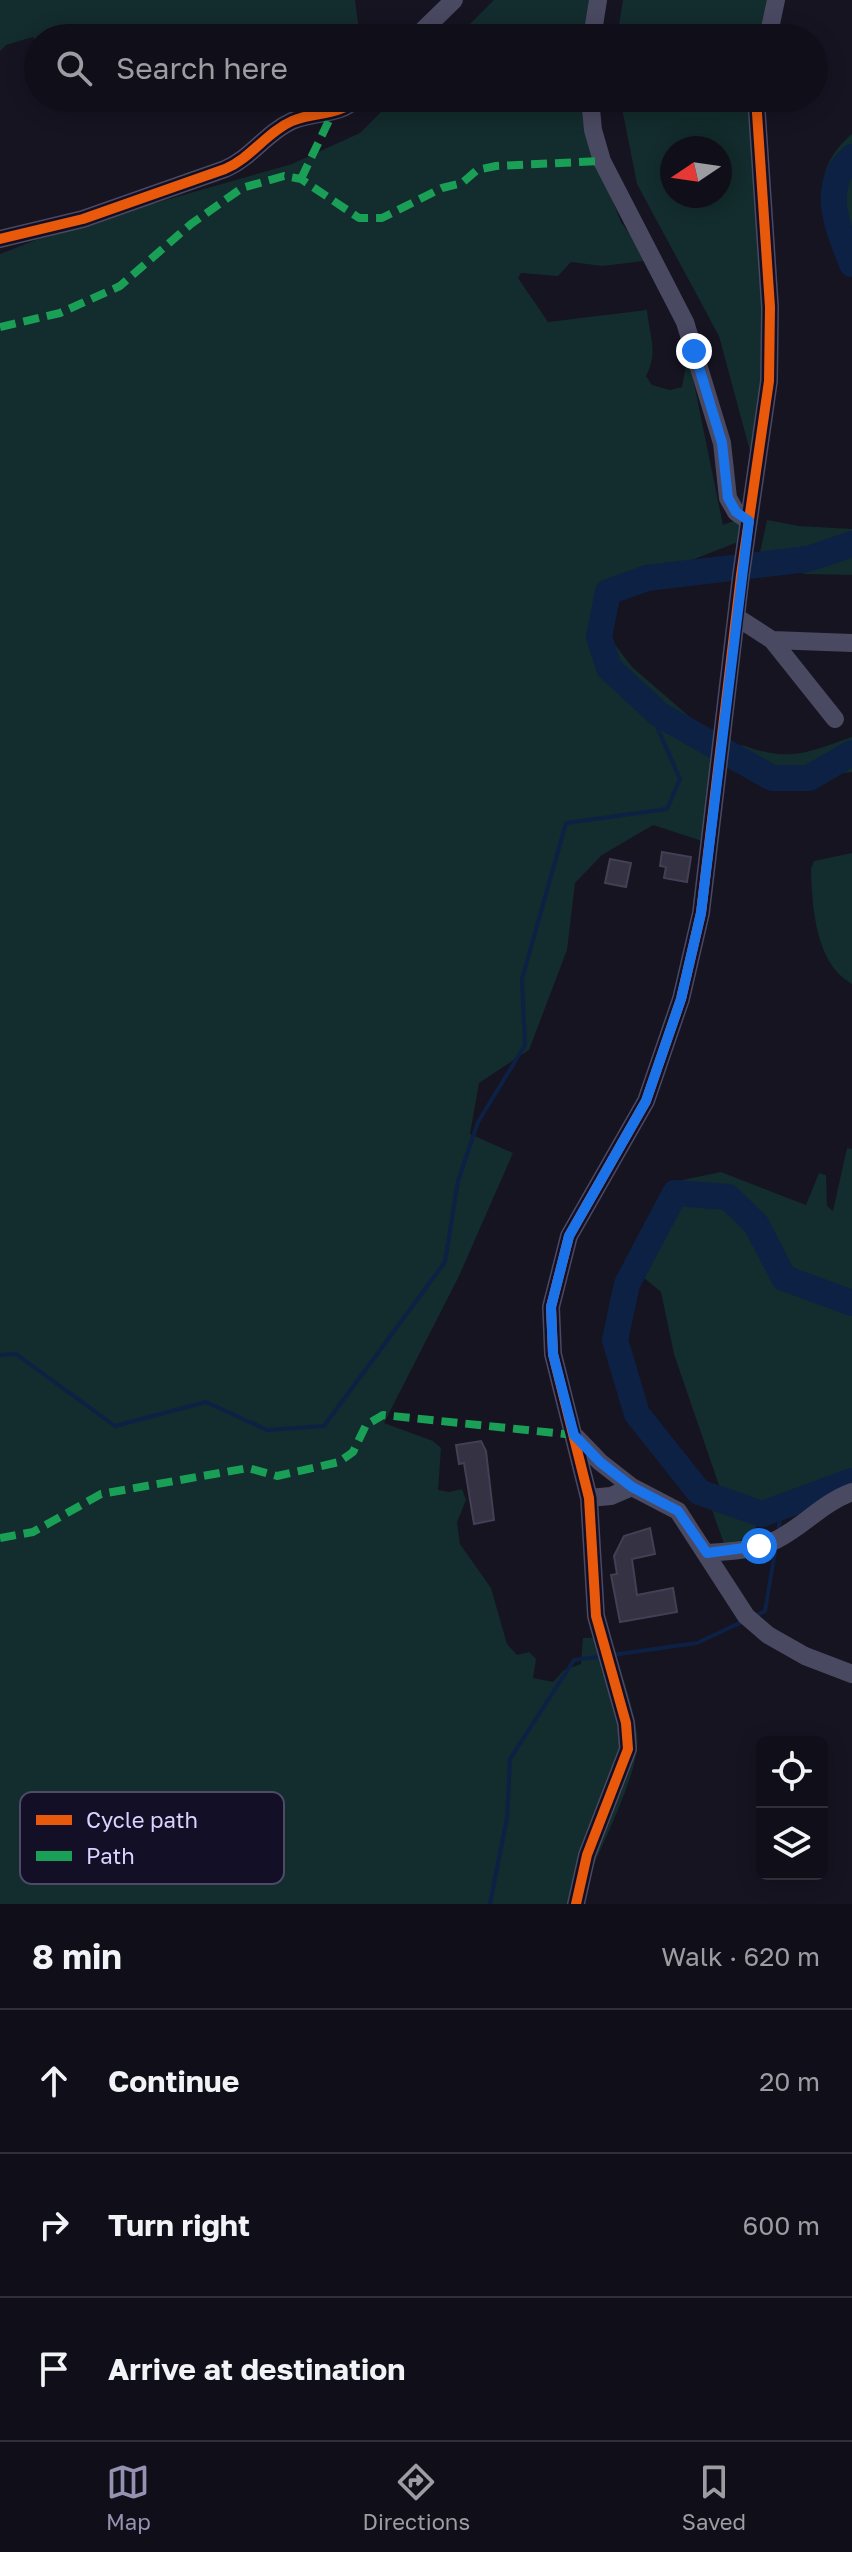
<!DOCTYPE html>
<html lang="en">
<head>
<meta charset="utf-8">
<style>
	:root { --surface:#100f19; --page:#1e1d26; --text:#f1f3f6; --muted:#9c9ca2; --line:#302f38; --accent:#9591b1 }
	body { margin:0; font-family:"Golos Text",sans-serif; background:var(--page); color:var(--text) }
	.controls { position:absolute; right:24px; bottom:24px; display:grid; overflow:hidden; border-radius:12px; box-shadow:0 4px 20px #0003 }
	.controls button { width:72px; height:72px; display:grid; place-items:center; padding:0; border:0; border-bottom:2px solid var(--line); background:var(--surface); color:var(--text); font:40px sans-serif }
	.compass { position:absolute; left:660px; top:136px; width:72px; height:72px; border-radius:50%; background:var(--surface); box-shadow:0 4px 20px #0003; rotate:257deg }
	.stop { position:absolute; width:24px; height:24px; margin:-18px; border:6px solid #1a73e8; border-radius:50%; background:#fff }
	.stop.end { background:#1a73e8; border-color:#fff; box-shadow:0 2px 8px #0008 }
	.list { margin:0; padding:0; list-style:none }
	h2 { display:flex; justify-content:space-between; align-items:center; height:104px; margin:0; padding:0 32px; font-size:34px }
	h2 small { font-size:26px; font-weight:400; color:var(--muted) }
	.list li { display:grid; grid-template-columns:52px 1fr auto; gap:24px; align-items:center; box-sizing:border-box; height:144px; padding:0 32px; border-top:2px solid var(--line) }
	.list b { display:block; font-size:30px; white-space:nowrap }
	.list em { font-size:26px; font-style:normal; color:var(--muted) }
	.icon { flex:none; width:44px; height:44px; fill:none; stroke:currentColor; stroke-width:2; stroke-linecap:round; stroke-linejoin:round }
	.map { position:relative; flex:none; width:852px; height:1904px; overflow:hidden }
	.search { position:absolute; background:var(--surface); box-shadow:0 4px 20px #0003; left:24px; right:24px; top:24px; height:88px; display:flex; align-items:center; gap:20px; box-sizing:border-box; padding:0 28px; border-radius:44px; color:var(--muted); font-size:30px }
	.sheet { height:536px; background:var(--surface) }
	nav { display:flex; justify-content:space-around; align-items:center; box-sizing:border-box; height:112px; border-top:2px solid var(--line); background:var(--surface); font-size:22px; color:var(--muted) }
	nav a { display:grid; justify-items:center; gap:4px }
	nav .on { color:var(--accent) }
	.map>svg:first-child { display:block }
	.green { fill:#132c2d; fill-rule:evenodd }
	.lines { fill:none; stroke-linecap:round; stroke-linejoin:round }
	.stream { stroke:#0d2144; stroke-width:4 }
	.river { stroke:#0d2144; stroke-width:26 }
	.building { fill:#343243; stroke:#433f54; stroke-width:2 }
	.minor { stroke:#4a4962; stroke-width:18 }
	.quiet { stroke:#1a9f57; stroke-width:8; stroke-dasharray:16 8; stroke-linecap:butt }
	.cycleway-casing { stroke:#130f26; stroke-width:15 }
	.cycleway { stroke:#e8590c; stroke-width:10 }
	.route { stroke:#1a73e8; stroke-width:10 }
	.key { fill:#130f26; stroke:#4e4a67; stroke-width:2 }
	.key-label { font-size:22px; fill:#d9d4ff }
</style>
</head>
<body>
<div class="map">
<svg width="852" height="1904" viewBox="0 0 852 1904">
	<rect width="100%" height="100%" fill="#161421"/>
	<path class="green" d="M0 0H355L360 38H327L317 32 312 38H38V43L33 37 6 45 0 51Z
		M494 0H606L603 12 582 38H456Z
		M623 0H775L765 38H617Z
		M395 98H587L601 171 621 222 655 270 644 261 602 266 571 262 558 276 521 273 518 278 548 322 647 310C649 335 659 352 646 376L652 385 670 390 682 387 688 354 723 525 741 518 738 542 656 574 614 583 603 603 605 620 616 646 632 667 691 718 718 733 702 841 653 825 602 855 575 883 567 950 529 1050 479 1083 470 1134 513 1153 459 1276 384 1423 433 1441 441 1448 438 1490 449 1492 462 1489 466 1500 457 1522 460 1544 491 1588 507 1644 517 1655 529 1652 536 1659 533 1678 553 1682 564 1670 581 1664 583 1638 611 1637C619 1669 633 1702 637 1734 643 1772 591 1863 578 1904H0V254L64 229 292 164 360 133Z
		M620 98H753L765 352 750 451 719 336 637 184ZM672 148H720V196H672Z
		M852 134V276C823 230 803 174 852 134Z
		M767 520 799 526 852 529V575L805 574 759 557Z
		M852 737V772C817 775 772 793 740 772L742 745C790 763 808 752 852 737Z
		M852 853V984C815 964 812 906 811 869L814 861Z
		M847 1148 852 1149V1485L806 1506 770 1515 727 1552 712 1510 723 1497 674 1354 661 1292 637 1272 635 1254 673 1182 721 1172 806 1205 819 1173 826 1175 827 1206 833 1211Z"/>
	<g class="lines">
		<path class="stream" d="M0 1355 16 1354 115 1426 206 1402 267 1430 324 1426 445 1262 458 1181 478 1122 525 1045 522 979 566 823 667 809 680 779 658 729 660 715
			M778 1533 782 1506
			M753 1617 765 1611 776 1546
			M612 1655 697 1643 742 1622
			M490 1904 507 1818 510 1759 574 1660 603 1656"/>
		<path class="river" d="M852 157C819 187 838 228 852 264
			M852 544 808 559 647 578 608 592 599 637 609 668 660 715 772 778H809L852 753
			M852 1303 784 1278 756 1224 728 1197 675 1193 627 1284 615 1340 637 1414 699 1492 762 1514 852 1481"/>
	</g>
	<path class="building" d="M662 852 691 857 687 882 664 878 666 867 660 866Z
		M610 859 631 863 626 887 605 883Z
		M481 1441 486 1451 494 1520 474 1524 464 1463 459 1464 456 1445Z
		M650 1528 655 1554 632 1559 637 1595 673 1588 677 1612 620 1622 611 1575 617 1574 614 1556 624 1536Z"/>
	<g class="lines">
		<path class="minor" d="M415 38 454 0
			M592 38 598 0
			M768 38 776 0
			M590 98 593 130 602 161 685 322 722 443 728 498 736 512 749 521
			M0 239 83 219 225 169C251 158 267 132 292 121 315 111 339 117 357 98
			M738 618 772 640 852 643
			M772 640 835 719
			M576 1437 600 1462 632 1487 678 1511 746 1616 768 1635 805 1656 852 1674
			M589 1498 611 1496 632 1487
			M707 1553C730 1551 755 1551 776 1540 804 1526 822 1503 852 1492
			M576 1904 587 1855 628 1749 626 1723 596 1616 589 1498 553 1354 551 1307 569 1236 646 1101 681 999 701 913 741 575 769 381 770 307 756 98"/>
		<path class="quiet" d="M301 179 333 112
			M0 327 60 313 120 286 191 224 242 188 284 176 301 179 359 218H382L442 188 462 183 477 170 496 166 602 161
			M0 1538 33 1532 101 1494 248 1468 277 1476 339 1462 353 1452 366 1425 383 1415 574 1435"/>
		<defs>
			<path id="cycleway" d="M0 239 83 219 225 169C251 158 267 132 292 121 315 111 339 117 357 98
				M576 1904 587 1855 628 1749 626 1723 596 1616 589 1498 553 1354 551 1307 569 1236 646 1101 681 999 701 913 741 575 769 381 770 307 756 98"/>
		</defs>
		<use href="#cycleway" class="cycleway-casing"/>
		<use href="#cycleway" class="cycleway"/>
	</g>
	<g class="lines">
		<path class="route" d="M694 351 722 443 728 498 736 512 749 521 701 913 681 999 646 1101 569 1236 551 1307 553 1354 574 1435 600 1462 632 1487 678 1511 707 1553 759 1546"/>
	</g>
	<rect x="20" y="1792" width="264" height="92" rx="12" class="key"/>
	<rect x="36" y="1815" width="36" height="10" fill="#e8590c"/>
	<rect x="36" y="1851" width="36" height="10" fill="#1a9f57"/>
	<g class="key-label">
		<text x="86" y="1828">Cycle path</text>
		<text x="86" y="1864">Path</text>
	</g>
</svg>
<div class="controls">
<button><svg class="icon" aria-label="locate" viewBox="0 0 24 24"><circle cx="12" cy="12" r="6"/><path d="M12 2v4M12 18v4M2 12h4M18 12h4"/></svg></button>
<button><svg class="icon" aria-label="layers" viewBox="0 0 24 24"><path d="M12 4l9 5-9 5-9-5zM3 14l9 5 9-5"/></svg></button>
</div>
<svg class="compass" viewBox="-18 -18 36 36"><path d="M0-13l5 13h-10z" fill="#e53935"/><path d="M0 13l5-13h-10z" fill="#9c9ca2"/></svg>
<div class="stop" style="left:759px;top:1546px"></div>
<div class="stop end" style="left:694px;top:351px"></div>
<div class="search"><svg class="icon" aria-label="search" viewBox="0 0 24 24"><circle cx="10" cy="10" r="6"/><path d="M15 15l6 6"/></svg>Search here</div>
</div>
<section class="sheet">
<h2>8 min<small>Walk · 620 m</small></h2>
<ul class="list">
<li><svg class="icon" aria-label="ahead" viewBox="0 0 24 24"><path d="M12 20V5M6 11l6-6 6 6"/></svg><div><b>Continue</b></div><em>20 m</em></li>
<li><svg class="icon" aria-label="right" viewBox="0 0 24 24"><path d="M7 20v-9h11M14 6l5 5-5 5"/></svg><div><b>Turn right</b></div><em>600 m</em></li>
<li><svg class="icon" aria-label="arrive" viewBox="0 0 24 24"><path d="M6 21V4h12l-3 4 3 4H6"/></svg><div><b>Arrive at destination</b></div></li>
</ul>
</section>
<nav>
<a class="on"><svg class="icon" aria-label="map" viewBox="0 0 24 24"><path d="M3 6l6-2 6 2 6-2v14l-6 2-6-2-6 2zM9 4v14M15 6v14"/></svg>Map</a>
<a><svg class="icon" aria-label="directions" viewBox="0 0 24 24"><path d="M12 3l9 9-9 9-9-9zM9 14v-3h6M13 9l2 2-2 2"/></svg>Directions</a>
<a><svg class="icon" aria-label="saved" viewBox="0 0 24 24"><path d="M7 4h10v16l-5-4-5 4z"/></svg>Saved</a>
</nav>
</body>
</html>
